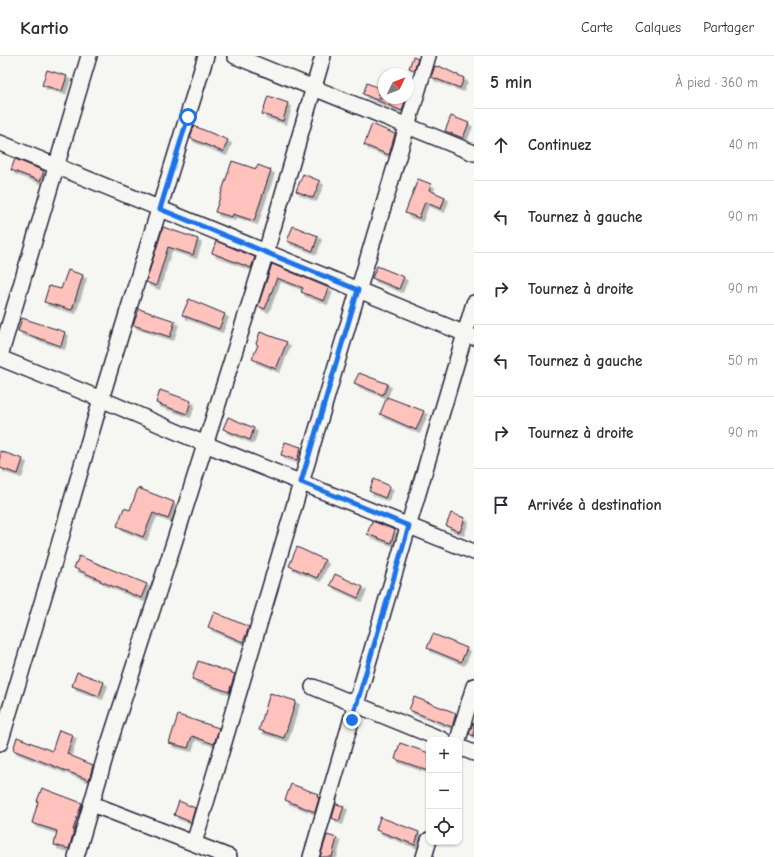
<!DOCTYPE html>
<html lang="fr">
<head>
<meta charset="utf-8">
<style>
	:root { --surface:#fff; --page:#f7f7f7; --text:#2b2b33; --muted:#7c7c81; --line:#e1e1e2 }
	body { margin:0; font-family:"Comic Neue",sans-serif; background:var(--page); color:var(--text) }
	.controls { position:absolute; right:12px; bottom:12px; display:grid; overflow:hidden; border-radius:8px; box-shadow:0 1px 3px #0004 }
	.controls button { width:36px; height:36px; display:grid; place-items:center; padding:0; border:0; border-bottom:1px solid var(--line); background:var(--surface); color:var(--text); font:20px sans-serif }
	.compass { position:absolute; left:378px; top:12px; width:36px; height:36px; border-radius:50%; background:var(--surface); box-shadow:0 1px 3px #0004; rotate:47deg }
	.stop { position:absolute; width:12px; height:12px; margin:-9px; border:3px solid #1a73e8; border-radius:50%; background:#fff }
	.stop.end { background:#1a73e8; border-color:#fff; box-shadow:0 1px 4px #0008 }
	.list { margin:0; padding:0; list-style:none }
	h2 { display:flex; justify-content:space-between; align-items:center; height:52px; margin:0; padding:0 16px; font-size:17px }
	h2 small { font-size:13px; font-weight:400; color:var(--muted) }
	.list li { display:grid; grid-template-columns:26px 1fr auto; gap:12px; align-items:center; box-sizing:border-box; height:72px; padding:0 16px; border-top:1px solid var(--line) }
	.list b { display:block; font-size:15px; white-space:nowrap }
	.list em { font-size:13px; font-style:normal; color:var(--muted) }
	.icon { flex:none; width:22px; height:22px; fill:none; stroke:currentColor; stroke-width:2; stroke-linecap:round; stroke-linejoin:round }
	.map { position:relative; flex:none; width:474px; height:801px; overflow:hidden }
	header { display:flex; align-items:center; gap:24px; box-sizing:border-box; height:56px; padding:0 20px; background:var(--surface); border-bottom:1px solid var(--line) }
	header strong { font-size:19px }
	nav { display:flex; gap:22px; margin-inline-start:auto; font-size:14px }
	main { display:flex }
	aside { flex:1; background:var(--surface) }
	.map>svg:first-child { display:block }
	.building { fill:#ffc2bd; stroke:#22223b; filter:url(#shadow) }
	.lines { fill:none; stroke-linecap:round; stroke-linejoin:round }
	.street-casing { stroke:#22223b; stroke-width:18 }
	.street { stroke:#f6f6f2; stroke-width:15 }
	.route { stroke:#1a73e8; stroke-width:5 }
</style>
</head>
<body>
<header>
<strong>Kartio</strong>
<nav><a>Carte</a><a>Calques</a><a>Partager</a></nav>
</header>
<main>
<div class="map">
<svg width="474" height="801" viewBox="0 0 474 801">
	<defs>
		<filter id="shadow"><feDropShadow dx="3.5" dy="3.5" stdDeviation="0" flood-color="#0004"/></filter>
	</defs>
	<rect width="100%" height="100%" fill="#f6f6f2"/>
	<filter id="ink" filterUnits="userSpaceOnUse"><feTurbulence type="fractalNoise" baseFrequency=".025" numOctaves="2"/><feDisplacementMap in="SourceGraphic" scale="8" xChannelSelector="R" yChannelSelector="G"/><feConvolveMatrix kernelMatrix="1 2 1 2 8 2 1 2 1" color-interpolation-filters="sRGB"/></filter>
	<g filter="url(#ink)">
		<path class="building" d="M413 1 418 3 414 14 409 12Z
			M435 10 438 11 439 10 464 22 460 32 431 21Z
			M47 14 67 20 62 35 42 29Z
			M367 27 381 33 378 42H406L402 55 363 38Z
			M268 40 288 47 283 65 262 58Z
			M451 60 469 67 463 82 445 75Z
			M372 68 395 78 389 99 364 89Z
			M194 70 228 84 223 96 190 82Z
			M15 103 44 115 40 125 11 114Z
			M232 105 256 113 258 109 271 114 254 165 233 158 232 161 215 156Z
			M303 118 320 125 313 142 296 135Z
			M418 123 431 128 429 134 445 141 441 153 425 146 419 162 405 157Z
			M293 170 318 180 313 195 287 185Z
			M163 171 198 183 193 199 168 191 156 230 146 226Z
			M216 185 255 201 251 212 212 197Z
			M272 208 329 232 324 245 301 236 303 232 277 222 265 253 258 250Z
			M377 210 404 221 399 233 372 222Z
			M68 214 83 219 72 254 44 246 49 230 61 233Z
			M189 243 225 258 219 273 182 259Z
			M139 253 175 265 170 281 133 269Z
			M22 262 65 276 61 290 18 275Z
			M260 276 287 286 276 313 252 303 258 289 256 288Z
			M359 317 388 328 383 339 354 327Z
			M160 334 191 345 187 358 156 347Z
			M387 341 424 355 416 374 380 358Z
			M228 361 254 372 250 384 223 373Z
			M285 386 301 391 297 404 281 399Z
			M0 395 23 403 18 418 0 412Z
			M374 423 390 430 385 442 369 435Z
			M138 432 174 446 168 463 153 457 143 481 117 470 124 452 130 454Z
			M451 457 465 462 460 476 446 470Z
			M372 465 395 474 391 487 367 478Z
			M297 491 325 504 317 522 289 510Z
			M79 500 147 528 141 542 100 525 101 524 74 512Z
			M335 518 363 531 358 542 330 529Z
			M214 556 249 571 243 586 208 571Z
			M433 578 467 592 461 606 427 592Z
			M198 605 235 618 229 636 192 623Z
			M77 616 104 626 99 640 72 630Z
			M270 637 296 645 284 682 259 674Z
			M414 641 456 657 452 671 409 654Z
			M178 659 219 672 214 688 192 680 188 692 169 687Z
			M473 667H474V680L469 678Z
			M59 674 73 679 67 698 93 709 89 724 13 694 17 681 52 695Z
			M400 687 429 697V715L395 703Z
			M291 728 318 738 317 741 319 742 315 756 285 744Z
			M42 732 82 747 73 774H74L69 793 54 789 57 775 32 767 38 746 37 745Z
			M179 745 195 752 191 766 174 759Z
			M336 748 344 750 339 765 332 762Z
			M380 761 419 776 415 789 376 774Z
			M327 779 337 782 332 801H320Z"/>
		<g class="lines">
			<defs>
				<path id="street" d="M235 0 474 97
					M0 87 473 281
					M0 300 89 0
					M0 302 101 343 205 388 474 496
					M313 631 443 684
					M458 684 474 630
					M0 687 52 513 101 343 206 0
					M459 691 474 697
					M92 748 229 801
					M194 787 428 0
					M76 801 108 691 181 465 266 196 323 0
					M311 801 474 247
					M424 801 429 784"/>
			</defs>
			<use href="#street" class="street-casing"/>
			<use href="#street" class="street"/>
		</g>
	</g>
	<g class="lines" filter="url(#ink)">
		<path class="route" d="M188 61 160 153 358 234 301 426 409 470 352 664"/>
	</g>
</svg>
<div class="controls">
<button>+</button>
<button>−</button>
<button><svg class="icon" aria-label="locate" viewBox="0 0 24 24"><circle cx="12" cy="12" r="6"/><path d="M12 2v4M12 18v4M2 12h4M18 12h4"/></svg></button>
</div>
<svg class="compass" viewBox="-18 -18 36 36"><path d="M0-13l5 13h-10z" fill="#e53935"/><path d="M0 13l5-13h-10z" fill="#7c7c81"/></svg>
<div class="stop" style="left:188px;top:61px"></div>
<div class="stop end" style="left:352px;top:664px"></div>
</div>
<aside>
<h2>5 min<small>À pied · 360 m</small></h2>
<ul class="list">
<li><svg class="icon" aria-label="ahead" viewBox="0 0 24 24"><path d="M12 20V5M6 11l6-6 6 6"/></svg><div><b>Continuez</b></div><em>40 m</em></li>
<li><svg class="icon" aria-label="left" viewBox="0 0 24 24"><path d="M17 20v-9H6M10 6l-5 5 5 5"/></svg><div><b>Tournez à gauche</b></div><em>90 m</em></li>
<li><svg class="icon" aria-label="right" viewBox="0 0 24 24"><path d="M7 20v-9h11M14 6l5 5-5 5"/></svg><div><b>Tournez à droite</b></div><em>90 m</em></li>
<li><svg class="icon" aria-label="left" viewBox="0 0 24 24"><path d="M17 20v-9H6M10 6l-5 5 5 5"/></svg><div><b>Tournez à gauche</b></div><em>50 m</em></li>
<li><svg class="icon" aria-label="right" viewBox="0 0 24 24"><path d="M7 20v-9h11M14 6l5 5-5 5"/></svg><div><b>Tournez à droite</b></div><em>90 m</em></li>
<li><svg class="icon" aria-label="arrive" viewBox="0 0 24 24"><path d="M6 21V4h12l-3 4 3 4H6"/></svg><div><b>Arrivée à destination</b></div></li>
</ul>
</aside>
</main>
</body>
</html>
